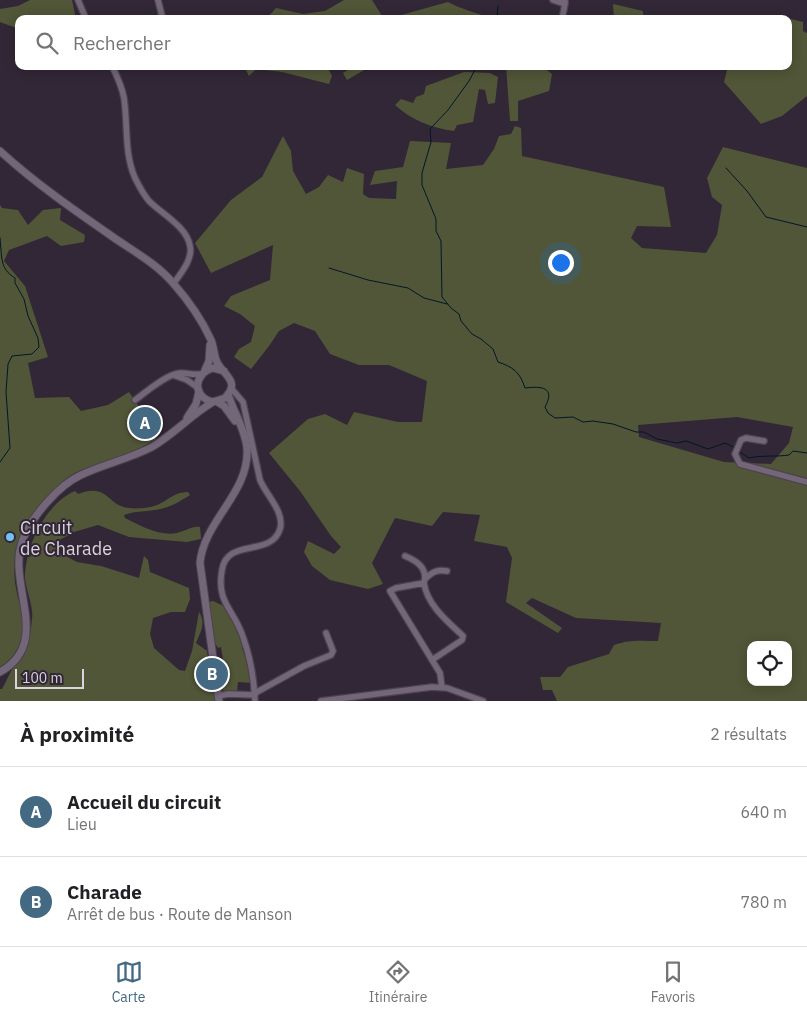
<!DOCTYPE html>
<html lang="fr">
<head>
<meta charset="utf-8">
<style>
	:root { --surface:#fff; --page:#f6f6f6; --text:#202124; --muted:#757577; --line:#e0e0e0; --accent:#446982 }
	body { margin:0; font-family:"IBM Plex Sans",sans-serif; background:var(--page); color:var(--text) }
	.controls { position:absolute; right:15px; bottom:15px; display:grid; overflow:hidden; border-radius:10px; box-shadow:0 2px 12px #0003 }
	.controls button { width:45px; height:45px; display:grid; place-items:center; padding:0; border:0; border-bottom:1px solid var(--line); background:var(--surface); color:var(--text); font:25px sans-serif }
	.scale { position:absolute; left:15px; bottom:12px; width:69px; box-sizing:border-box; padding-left:5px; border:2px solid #dbd4de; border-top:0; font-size:14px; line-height:18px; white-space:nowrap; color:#dbd4de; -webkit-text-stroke:4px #322736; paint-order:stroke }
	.you { position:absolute; left:560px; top:262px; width:18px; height:18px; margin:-12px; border:4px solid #fff; border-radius:50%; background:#1a73e8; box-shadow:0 0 0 8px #1a73e833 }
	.badge { display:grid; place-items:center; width:32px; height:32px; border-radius:50%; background:var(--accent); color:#fff; font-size:16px; font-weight:700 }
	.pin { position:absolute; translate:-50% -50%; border:2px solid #fff; box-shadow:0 1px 5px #0006 }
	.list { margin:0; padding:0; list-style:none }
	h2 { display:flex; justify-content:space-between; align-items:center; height:65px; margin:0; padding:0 20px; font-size:21px }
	h2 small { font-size:16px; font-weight:400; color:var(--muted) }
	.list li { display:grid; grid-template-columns:32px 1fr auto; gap:15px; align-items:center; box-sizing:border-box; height:90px; padding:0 20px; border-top:1px solid var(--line) }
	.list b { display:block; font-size:19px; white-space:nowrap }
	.list p { margin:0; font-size:16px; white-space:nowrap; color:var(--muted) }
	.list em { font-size:16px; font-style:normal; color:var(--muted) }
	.icon { flex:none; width:28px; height:28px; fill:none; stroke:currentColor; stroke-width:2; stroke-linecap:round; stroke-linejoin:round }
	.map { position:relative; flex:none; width:807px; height:701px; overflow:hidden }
	.search { position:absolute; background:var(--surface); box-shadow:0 2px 12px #0003; left:15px; right:15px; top:15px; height:55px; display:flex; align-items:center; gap:12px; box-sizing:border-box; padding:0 18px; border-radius:10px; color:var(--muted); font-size:19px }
	.sheet { height:245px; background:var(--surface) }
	nav { display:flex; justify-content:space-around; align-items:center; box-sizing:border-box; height:70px; border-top:1px solid var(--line); background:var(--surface); font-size:14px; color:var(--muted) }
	nav a { display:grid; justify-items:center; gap:2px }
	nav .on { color:var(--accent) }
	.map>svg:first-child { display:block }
	.green { fill:#515638; fill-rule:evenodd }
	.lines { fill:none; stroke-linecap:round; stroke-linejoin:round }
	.stream { stroke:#001725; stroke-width:1 }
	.minor-casing { stroke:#4b4250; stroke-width:8 }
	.tertiary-casing { stroke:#4b4250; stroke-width:9 }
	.minor { stroke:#726678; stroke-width:5.5 }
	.tertiary { stroke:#726678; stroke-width:7 }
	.poi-dot { fill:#71c1f5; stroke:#322736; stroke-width:2 }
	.labels { text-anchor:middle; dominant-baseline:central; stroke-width:4; stroke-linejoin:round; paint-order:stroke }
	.poi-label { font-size:18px; fill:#dbd4de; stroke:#322736; text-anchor:start }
</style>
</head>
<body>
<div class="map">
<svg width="807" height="701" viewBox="0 0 807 701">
	<rect width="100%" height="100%" fill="#322736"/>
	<path class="green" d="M30 0H72L76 19H19V29L0 22V9L18 6Z
		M344 0H372L384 19H266L276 8 303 14 325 11Z
		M448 2C462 10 477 12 491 19H387Z
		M613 4 643 11V19H614Z
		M775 15 803 22V31L807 33V96L782 116 761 124 724 82 728 66H788V19H779Z
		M244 66H327L332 76 329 84 282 72 256 69 249 76Z
		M354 66H371L347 80 343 73Z
		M506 66C521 66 541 63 552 74L549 91 518 101V121H510Z
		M464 72 490 73 498 77 495 103 488 104 485 90 479 89 473 122 457 125 454 131C432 128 411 120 395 105L401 99 413 103 416 97 424 94 426 86Z
		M515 126 521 128 522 156 664 187 671 227 637 226 631 238 642 248 706 253 717 235 722 205 712 197 707 178 723 147 807 168V701H557L552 690H543L540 677H560L568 667 609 654 614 645C631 639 641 641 658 641L661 623 576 618 532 598 526 603 562 628 558 633 506 602 512 558 507 547 474 541 480 515 443 512 432 526 395 518 372 563 383 584 368 589 330 580 312 566 304 552 308 541 334 554 341 547 331 536 300 491 269 453 308 419 325 414 347 425 354 412 398 422H422L427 381 389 365H359L330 354 315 331 294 323 279 331 269 346 251 369 234 357 239 349 251 342 255 326 240 314 224 306 231 296 270 280 273 245 211 273 195 243 231 200 262 177 283 136 291 151 293 171 306 194 319 187 328 175 343 182 347 168 364 174 363 194 369 198 396 199 397 181 370 185 375 171 403 167 410 141 451 143 446 169 483 165 494 149 499 136 511 134ZM737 417 793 427 789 443 771 464 724 462 639 437 638 425ZM751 645H788V682H751Z
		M0 205 2 208 18 210 28 225 43 210 61 208 60 220 85 235 84 242 61 246 47 236 9 250 4 261 25 286 48 357 28 363 35 398 69 397 81 411 108 405 129 392 138 405V410L130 413 131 423 141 436 151 431 156 439C145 445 134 452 122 457 107 463 90 465 75 473 63 479 53 491 44 501 30 516 16 537 15 558 14 567 14 579 16 588 17 597 21 605 22 614 26 635 19 656 0 667Z
		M75 491 78 494C109 482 107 507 130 508 137 509 150 508 157 505 171 499 172 493 188 492L190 495C182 500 173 506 164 508 151 512 137 510 124 515L125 518C139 525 161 537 177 533 185 531 192 526 200 527L201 539 187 542 129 537 98 525 74 532 58 541V552L77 562 101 566 139 578 144 556 148 560 150 572 189 588 190 599 185 612H171L153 618 150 634 154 648 179 670 185 671 192 651 199 612C206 623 201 631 196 643L207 651 215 701H0V689H2C6 682 9 674 13 668 17 663 23 659 25 653 29 643 31 630 32 619 34 608 26 590 25 578 25 547 45 504 75 491Z
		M213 601 226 607 238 628 244 644 242 648 249 666 252 683 238 682 237 692 226 693 220 688 226 679 221 647 218 648 214 641 209 602Z"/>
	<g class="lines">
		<path class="stream" d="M497 19 498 6
			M477 66 469 81 448 110 430 129 431 142 422 173V185L436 219V231L441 241 442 297 451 308 459 314 461 321 472 334 481 339 493 349 498 362C513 367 520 372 525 388 541 386 556 387 545 407L548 413 555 418 573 417 583 422 593 421 613 424 636 432H644L657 439 677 443 686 441 708 449 725 443 733 447
			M726 168 747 191 766 217 807 227
			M0 238C2 258 0 269 15 278V283L24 299 28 316 38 338 39 347 32 354 12 356 8 364 6 392 10 448 0 462
			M329 268 368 280 408 288 424 298 447 304
			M740 452 749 458C762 455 776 457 789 455L793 451 807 453"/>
		<defs>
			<path id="minor" d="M78 0 86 19
				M158 0 162 16
				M553 0 565 4V0
				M562 19 565 4
				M112 66C117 76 122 87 124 98 128 125 124 153 135 178 139 186 143 194 149 201 162 214 187 227 190 246 193 259 181 273 174 283
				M173 375 187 380 197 387
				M231 388 243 402 260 480C266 495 285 512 280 529 271 558 227 537 222 570 216 603 234 609 243 637 251 659 254 679 255 701
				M135 400C146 392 168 373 181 373 188 373 194 375 201 374
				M764 441 746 438 741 440 735 454 740 464 807 482
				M405 556C417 561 428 568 424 583
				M425 579C432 572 438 569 447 571
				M432 660 462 640 463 636C448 622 427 605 424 583L396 588 390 591 440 673 442 687
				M255 693 304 666 331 655 333 651 326 633
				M218 696 228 694 255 695
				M321 701 432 687 447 688 483 701"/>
			<path id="tertiary" d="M0 151C35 183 74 210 113 237 133 251 157 264 173 283 188 300 202 320 211 340 214 347 214 356 217 362 224 376 241 381 225 398L213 402C192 397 193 374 213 368L224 371
				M205 370 209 361 210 345
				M216 401 224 406 235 421
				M187 418 196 404 199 391
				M0 672C54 642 5 583 23 539 32 516 59 485 81 475 104 464 129 459 152 447 174 434 191 415 213 402
				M219 701 200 563C204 520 250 493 247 448 245 429 234 413 228 394"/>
		</defs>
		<use href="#minor" class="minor-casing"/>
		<use href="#tertiary" class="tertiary-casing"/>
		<use href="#minor" class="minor"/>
		<use href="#tertiary" class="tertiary"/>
	</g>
	<circle class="poi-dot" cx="10" cy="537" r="5"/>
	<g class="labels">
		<g class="poi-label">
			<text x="20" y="527">Circuit<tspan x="20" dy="21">de Charade</tspan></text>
		</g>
	</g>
</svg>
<div class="controls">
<button><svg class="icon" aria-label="locate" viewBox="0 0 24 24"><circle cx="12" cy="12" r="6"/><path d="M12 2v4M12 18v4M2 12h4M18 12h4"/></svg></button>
</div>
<div class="scale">100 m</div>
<div class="you"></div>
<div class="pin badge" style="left:145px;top:423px">A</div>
<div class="pin badge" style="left:212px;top:674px">B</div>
<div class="search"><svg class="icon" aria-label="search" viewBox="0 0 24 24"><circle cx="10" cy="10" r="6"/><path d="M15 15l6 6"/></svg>Rechercher</div>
</div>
<section class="sheet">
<h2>À proximité<small>2 résultats</small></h2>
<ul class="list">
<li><span class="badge">A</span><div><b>Accueil du circuit</b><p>Lieu</p></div><em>640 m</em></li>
<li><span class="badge">B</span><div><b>Charade</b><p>Arrêt de bus · Route de Manson</p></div><em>780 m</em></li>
</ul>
</section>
<nav>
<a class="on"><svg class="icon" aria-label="map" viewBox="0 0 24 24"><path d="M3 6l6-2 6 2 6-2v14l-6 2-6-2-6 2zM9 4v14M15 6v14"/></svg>Carte</a>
<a><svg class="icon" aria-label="directions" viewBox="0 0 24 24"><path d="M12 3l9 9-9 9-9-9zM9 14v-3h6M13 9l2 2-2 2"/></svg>Itinéraire</a>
<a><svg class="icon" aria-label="saved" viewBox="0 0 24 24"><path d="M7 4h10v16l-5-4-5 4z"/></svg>Favoris</a>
</nav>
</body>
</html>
